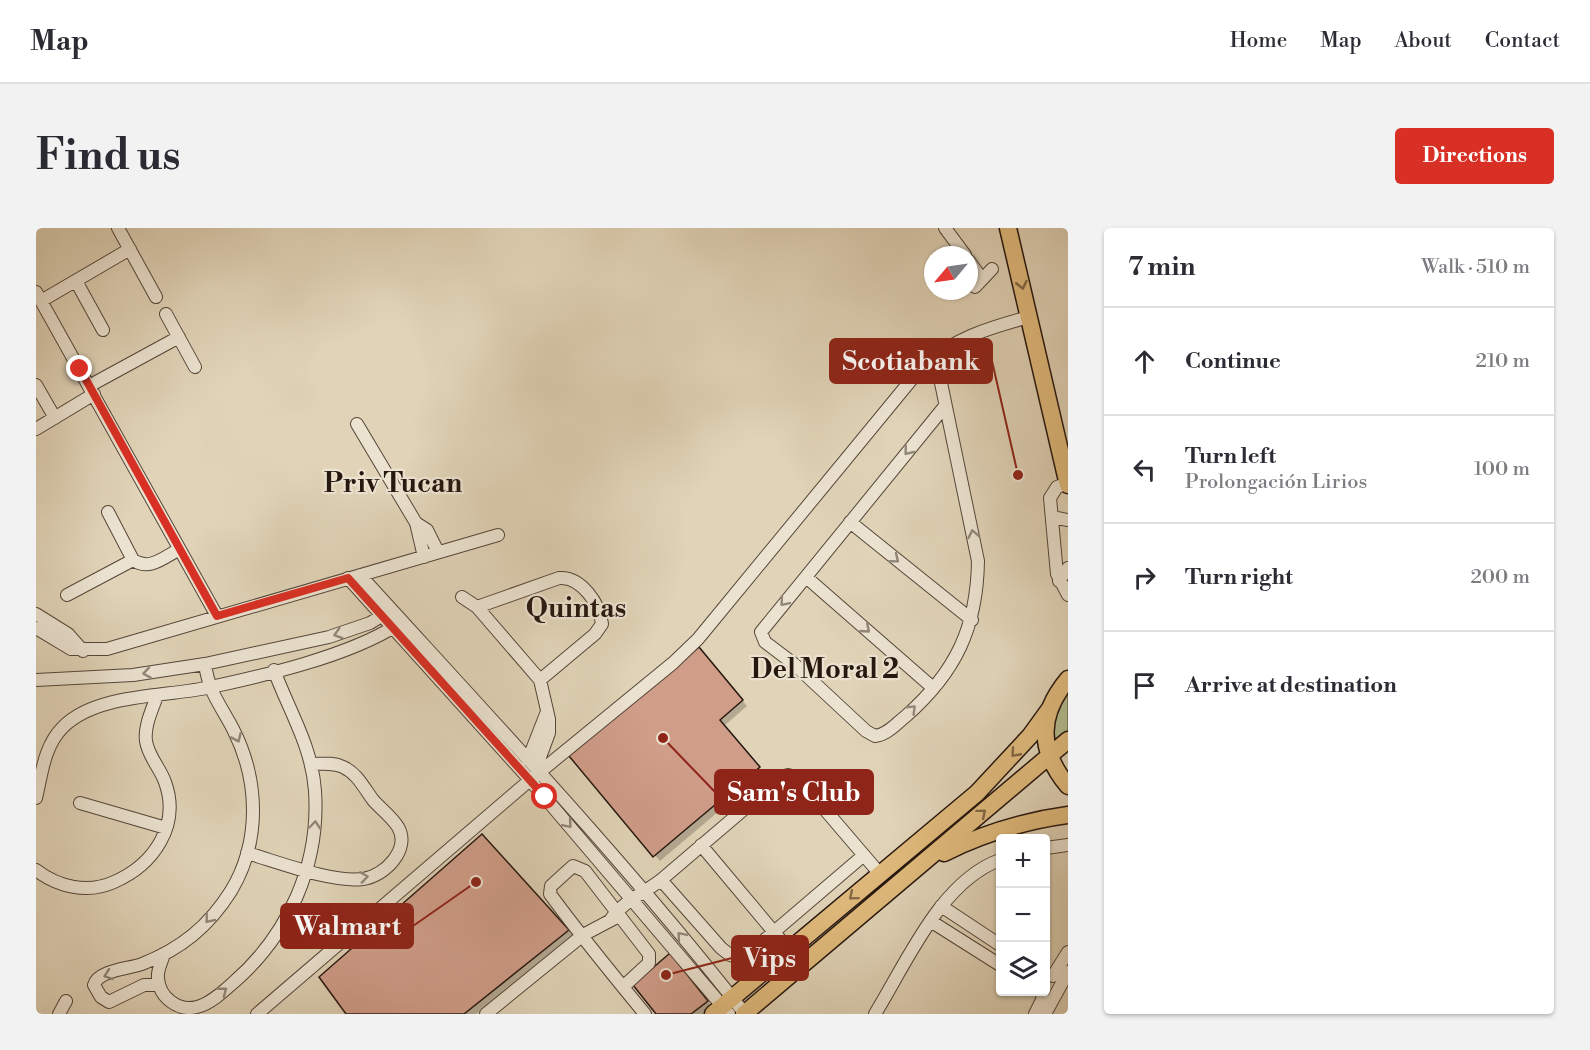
<!DOCTYPE html>
<html lang="en">
<head>
<meta charset="utf-8">
<style>
	:root { --surface:#fff; --page:#f2f2f3; --text:#2b2b33; --muted:#7c7c81; --line:#e1e1e2; --accent:#d93025 }
	body { margin:0; font-family:"Libre Bodoni",serif; background:var(--page); color:var(--text) }
	.controls { position:absolute; right:18px; bottom:18px; display:grid; overflow:hidden; border-radius:6px; box-shadow:0 2px 4px #0004 }
	.controls button { width:54px; height:54px; display:grid; place-items:center; padding:0; border:0; border-bottom:2px solid var(--line); background:var(--surface); color:var(--text); font:30px sans-serif }
	.compass { position:absolute; left:888px; top:18px; width:54px; height:54px; border-radius:50%; background:var(--surface); box-shadow:0 2px 4px #0004; rotate:241deg }
	.stop { position:absolute; width:18px; height:18px; margin:-14px; border:4px solid #d93025; border-radius:50%; background:#fff }
	.stop.end { background:#d93025; border-color:#fff; box-shadow:0 2px 6px #0008 }
	.list { margin:0; padding:0; list-style:none }
	h2 { display:flex; justify-content:space-between; align-items:center; height:78px; margin:0; padding:0 24px; font-size:26px }
	h2 small { font-size:20px; font-weight:400; color:var(--muted) }
	.list li { display:grid; grid-template-columns:39px 1fr auto; gap:18px; align-items:center; box-sizing:border-box; height:108px; padding:0 24px; border-top:2px solid var(--line) }
	.list b { display:block; font-size:22px; white-space:nowrap }
	.list p { margin:0; font-size:20px; white-space:nowrap; color:var(--muted) }
	.list em { font-size:20px; font-style:normal; color:var(--muted) }
	.icon { flex:none; width:33px; height:33px; fill:none; stroke:currentColor; stroke-width:2; stroke-linecap:round; stroke-linejoin:round }
	.map { position:relative; flex:none; width:1032px; height:786px; overflow:hidden; border-radius:6px }
	header { display:flex; align-items:center; gap:36px; box-sizing:border-box; height:84px; padding:0 30px; background:var(--surface); border-bottom:2px solid var(--line) }
	header strong { font-size:28px }
	nav { display:flex; gap:33px; margin-inline-start:auto; font-size:21px }
	.intro { display:flex; align-items:center; justify-content:space-between; box-sizing:border-box; height:144px; padding:0 36px }
	h1 { margin:0; font-size:42px }
	.button { padding:15px 27px; border-radius:6px; background:var(--accent); color:#fff; font-size:21px; font-weight:700 }
	main { display:flex; gap:36px; padding:0 36px }
	aside { flex:1; background:var(--surface); border-radius:6px; box-shadow:0 2px 4px #0004 }
	.map>svg:first-child { display:block }
	.green { fill:#b2bc8e; stroke:#6c6a4e; stroke-width:1.5 }
	.shadow { fill:#0003 }
	.building { fill:#d09d89; stroke:#26170f; stroke-width:1.5 }
	.lines { fill:none; stroke-linecap:round; stroke-linejoin:round }
	.minor-casing { stroke:#544639; stroke-width:14 }
	.major-casing { stroke:#26170f; stroke-width:19 }
	.minor { stroke:#ebe2d0; stroke-width:12 }
	.major { stroke:#e0ba7c; stroke-width:16 }
	.oneway { stroke:#836846 }
	.oneway2 { stroke:#928779 }
	.route { stroke:#d93025; stroke-width:8 }
	.labels { text-anchor:middle; dominant-baseline:central; stroke-width:4.5; stroke-linejoin:round; paint-order:stroke }
	.quarter-label { font-size:27px; font-weight:bold; fill:#26170f; stroke:#ebe2d0 }
	.leader { fill:none; stroke:#8f2418; stroke-width:2 }
	.callout-dot { fill:#8f2418; stroke:#ebe2d0; stroke-width:2 }
	.callout { fill:#8f2418; stroke:#8f2418; stroke-width:2 }
	.callout-label { font-size:26px; text-anchor:middle; font-weight:bold; fill:#fff }
</style>
</head>
<body>
<header>
<strong>Map</strong>
<nav><a>Home</a><a>Map</a><a>About</a><a>Contact</a></nav>
</header>
<div class="intro"><h1>Find us</h1><a class="button">Directions</a></div>
<main>
<div class="map">
<svg width="1032" height="786" viewBox="0 0 1032 786">
	<rect width="100%" height="100%" fill="#e0d3b7"/>
	<filter id="stains"><feTurbulence type="fractalNoise" baseFrequency=".00333" numOctaves="4"/><feColorMatrix values="0 0 0 0 .2 0 0 0 0 .09 0 0 0 0 .02 0 0 0 .5 -.17"/></filter>
	<radialGradient id="worn" r=".72"><stop offset=".6" stop-color="#630" stop-opacity="0"/><stop offset="1" stop-color="#630" stop-opacity=".3"/></radialGradient>
	<path class="green" d="M1032 458V502L1019 514 1017 495Z"/>
	<path class="shadow" d="M668 426 711 478 688 498 728 545 624 633 535 529Z
		M451 613 537 707 440 786H312Z
		M639 732 676 779 667 786H622Z"/>
	<path class="building" d="M663 419 707 472 684 492 724 539 617 629 533 528Z
		M446 606 533 702 428 786H310L283 749Z
		M634 725 672 773 655 786H620L597 757Z"/>
	<g class="lines">
		<defs>
			<path id="minor" d="M82 0 120 69
				M909 0 929 27
				M933 33 946 51
				M40 53 67 102
				M939 59 956 41
				M0 64 181 388
				M5 73 94 21
				M130 86 159 139
				M899 126 942 333C941 399 920 444 870 488 861 495 851 507 839 508L830 503 758 436 729 414 725 404 909 178
				M0 157 19 190
				M53 158 143 109
				M321 196 380 295 388 329
				M0 201 58 166
				M1032 255 1021 259 1014 270 1021 346 1032 367
				M72 284 97 332C113 343 127 330 142 322
				M1016 289 1032 292
				M814 294 936 392
				M380 295 391 302 402 324
				M324 347C455 491 589 633 709 786
				M770 349 896 459
				M312 350 494 552 693 786
				M1023 353 1032 340
				M31 367 97 332
				M426 369 441 379 504 452 513 491V505L500 540
				M441 379 523 350C545 348 564 376 566 396L559 406 504 452
				M0 386 32 406 47 423
				M0 400 35 421H71L462 307
				M0 452 97 447 169 436 293 409 334 395 352 384
				M492 532 510 486
				M0 570C6 545 8 518 27 499 60 466 126 469 170 460 227 448 313 428 361 397
				M44 575 130 600
				M665 617 753 722
				M1010 620 1032 617
				M211 625C242 634 296 655 327 651 349 648 375 621 362 599 356 589 345 581 337 572 328 560 321 545 307 539 297 534 286 536 275 536
				M0 642C22 659 52 666 78 654 117 637 145 598 129 554 124 540 112 528 110 513 108 498 116 482 121 468
				M625 652 685 720 694 727 702 729 718 721 828 627
				M905 678 964 717
				M575 691C588 673 608 665 625 652L741 553 752 547 761 549 844 646
				M896 694 964 737
				M127 729C125 735 121 743 122 750 123 769 142 784 161 779 174 776 188 763 198 754 253 706 284 636 279 563 276 518 253 483 238 442
				M1017 748 1032 724
				M123 757H108L73 774 65 769 58 757C62 742 93 741 106 736 145 721 173 698 195 663 225 613 223 552 197 501 184 476 173 465 169 436
				M587 759 613 735V726L549 643 537 638 515 658 514 666C544 707 577 747 609 786
				M23 786 30 773
				M221 786 494 552 637 435 662 411 885 140C916 111 952 100 993 89
				M450 786 547 707 581 689
				M839 786C871 734 905 653 964 632
				M999 786 1007 770 1005 764
				M1009 786 1032 744"/>
			<path id="major" d="M972 0 1032 257
				M1032 451C1002 487 1002 522 1032 558
				M908 625C948 605 988 593 1032 587
				M677 786 941 565 994 508 1015 479
				M708 786 1032 512"/>
		</defs>
		<use href="#minor" class="minor-casing"/>
		<use href="#major" class="major-casing"/>
		<use href="#minor" class="minor"/>
		<use href="#major" class="major"/>
	</g>
	<defs><path id="oneway-chevron" d="M-2-3.5L2.5 0L-2 3.5" fill="none" stroke-width="1.6" stroke-linecap="round" stroke-linejoin="round" transform="scale(1.5)"/></defs>
	<g class="oneway">
		<use href="#oneway-chevron" transform="translate(986 57) rotate(77)"/>
		<use href="#oneway-chevron" transform="translate(979 525) rotate(132)"/>
		<use href="#oneway-chevron" transform="translate(946 585) rotate(-40)"/>
		<use href="#oneway-chevron" transform="translate(817 668) rotate(140)"/>
	</g>
	<g class="oneway2">
		<use href="#oneway-chevron" transform="translate(872 223) rotate(129)"/>
		<use href="#oneway-chevron" transform="translate(937 306) rotate(-101)"/>
		<use href="#oneway-chevron" transform="translate(859 331) rotate(39)"/>
		<use href="#oneway-chevron" transform="translate(748 374) rotate(130)"/>
		<use href="#oneway-chevron" transform="translate(830 401) rotate(41)"/>
		<use href="#oneway-chevron" transform="translate(302 406) rotate(164)"/>
		<use href="#oneway-chevron" transform="translate(111 445) rotate(171)"/>
		<use href="#oneway-chevron" transform="translate(876 481) rotate(-45)"/>
		<use href="#oneway-chevron" transform="translate(201 510) rotate(66)"/>
		<use href="#oneway-chevron" transform="translate(532 596) rotate(49)"/>
		<use href="#oneway-chevron" transform="translate(279 597) rotate(-85)"/>
		<use href="#oneway-chevron" transform="translate(328 649) rotate(-8)"/>
		<use href="#oneway-chevron" transform="translate(173 691) rotate(129)"/>
		<use href="#oneway-chevron" transform="translate(645 708) rotate(-130)"/>
		<use href="#oneway-chevron" transform="translate(72 747) rotate(160)"/>
		<use href="#oneway-chevron" transform="translate(187 763) rotate(-38)"/>
	</g>
	<g class="lines">
		<path class="route" d="M44 141 181 388 312 350 509 569"/>
	</g>
	<g class="labels">
		<g class="quarter-label">
			<text x="357" y="256">Priv Tucan</text>
			<text x="540" y="381">Quintas</text>
			<text x="789" y="442">Del Moral 2</text>
		</g>
	</g>
	<path class="leader" d="M982 247L956 133M627 510L679 564M440 654L377 698M630 747L696 730"/>
	<g class="callout-dot">
		<circle cx="982" cy="247" r="6"/>
		<circle cx="627" cy="510" r="6"/>
		<circle cx="440" cy="654" r="6"/>
		<circle cx="630" cy="747" r="6"/>
	</g>
	<g class="callout">
		<rect x="794" y="111" width="162" height="44" rx="6"/>
		<rect x="679" y="542" width="158" height="44" rx="6"/>
		<rect x="245" y="676" width="132" height="44" rx="6"/>
		<rect x="696" y="708" width="76" height="44" rx="6"/>
	</g>
	<g class="callout-label">
		<text x="875" y="142">Scotiabank</text>
		<text x="758" y="573">Sam's Club</text>
		<text x="311" y="707">Walmart</text>
		<text x="734" y="739">Vips</text>
	</g>
	<rect width="100%" height="100%" filter="url(#stains)"/>
	<rect width="100%" height="100%" fill="url(#worn)"/>
</svg>
<div class="controls">
<button>+</button>
<button>−</button>
<button><svg class="icon" aria-label="layers" viewBox="0 0 24 24"><path d="M12 4l9 5-9 5-9-5zM3 14l9 5 9-5"/></svg></button>
</div>
<svg class="compass" viewBox="-18 -18 36 36"><path d="M0-13l5 13h-10z" fill="#e53935"/><path d="M0 13l5-13h-10z" fill="#7c7c81"/></svg>
<div class="stop" style="left:509px;top:569px"></div>
<div class="stop end" style="left:44px;top:141px"></div>
</div>
<aside>
<h2>7 min<small>Walk · 510 m</small></h2>
<ul class="list">
<li><svg class="icon" aria-label="ahead" viewBox="0 0 24 24"><path d="M12 20V5M6 11l6-6 6 6"/></svg><div><b>Continue</b></div><em>210 m</em></li>
<li><svg class="icon" aria-label="left" viewBox="0 0 24 24"><path d="M17 20v-9H6M10 6l-5 5 5 5"/></svg><div><b>Turn left</b><p>Prolongación Lirios</p></div><em>100 m</em></li>
<li><svg class="icon" aria-label="right" viewBox="0 0 24 24"><path d="M7 20v-9h11M14 6l5 5-5 5"/></svg><div><b>Turn right</b></div><em>200 m</em></li>
<li><svg class="icon" aria-label="arrive" viewBox="0 0 24 24"><path d="M6 21V4h12l-3 4 3 4H6"/></svg><div><b>Arrive at destination</b></div></li>
</ul>
</aside>
</main>
</body>
</html>
